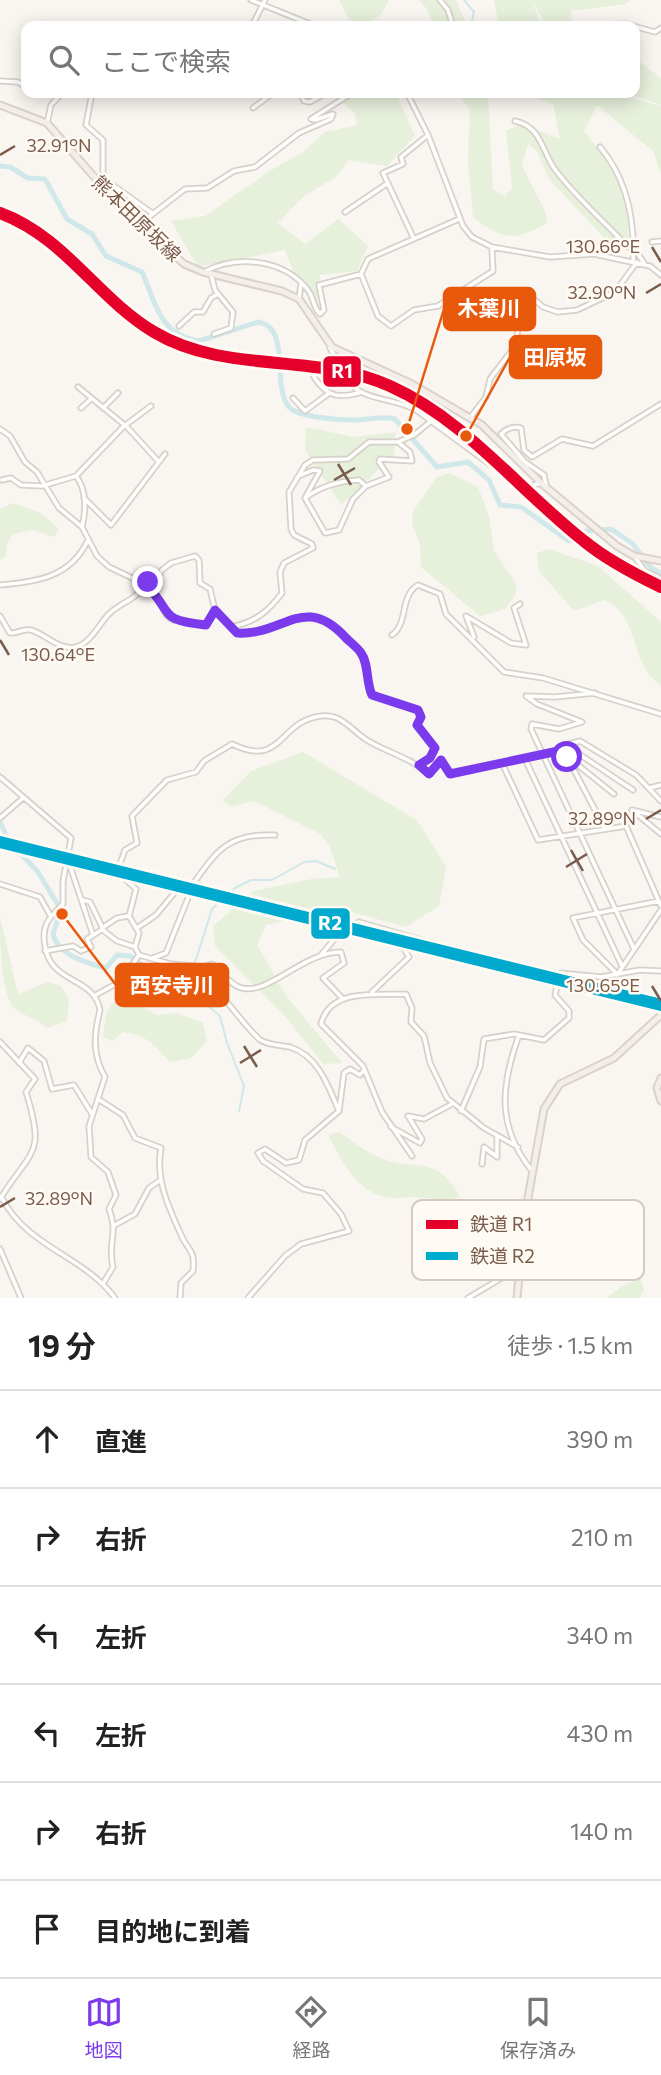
<!DOCTYPE html>
<html lang="ja">
<head>
<meta charset="utf-8">
<style>
	:root { --surface:#fff; --page:#f6f6f6; --text:#222; --muted:#767676; --line:#e0e0e0; --accent:#7c3aed }
	body { margin:0; font-family:Commissioner,"Noto Sans JP",sans-serif; background:var(--page); color:var(--text) }
	.stop { position:absolute; width:21px; height:21px; margin:-16px; border:5px solid #7c3aed; border-radius:50%; background:#fff }
	.stop.end { background:#7c3aed; border-color:#fff; box-shadow:0 2px 7px #0008 }
	.list { margin:0; padding:0; list-style:none }
	h2 { display:flex; justify-content:space-between; align-items:center; height:91px; margin:0; padding:0 28px; font-size:30px }
	h2 small { font-size:23px; font-weight:400; color:var(--muted) }
	.list li { display:grid; grid-template-columns:46px 1fr auto; gap:21px; align-items:center; box-sizing:border-box; height:98px; padding:0 28px; border-top:2px solid var(--line) }
	.list b { display:block; font-size:26px; white-space:nowrap }
	.list em { font-size:23px; font-style:normal; color:var(--muted) }
	.icon { flex:none; width:38px; height:38px; fill:none; stroke:currentColor; stroke-width:2; stroke-linecap:round; stroke-linejoin:round }
	.map { position:relative; flex:none; width:661px; height:1298px; overflow:hidden }
	.search { position:absolute; background:var(--surface); box-shadow:0 4px 18px #0003; left:21px; right:21px; top:21px; height:77px; display:flex; align-items:center; gap:18px; box-sizing:border-box; padding:0 24px; border-radius:14px; color:var(--muted); font-size:26px }
	.sheet { height:679px; background:var(--surface) }
	nav { display:flex; justify-content:space-around; align-items:center; box-sizing:border-box; height:98px; border-top:2px solid var(--line); background:var(--surface); font-size:19px; color:var(--muted) }
	nav a { display:grid; justify-items:center; gap:4px }
	nav .on { color:var(--accent) }
	.map>svg:first-child { display:block }
	.green { fill:#e7f0db }
	.lines { fill:none; stroke-linecap:round; stroke-linejoin:round }
	.stream { stroke:#d0e8ea; stroke-width:2 }
	.river { stroke:#d0e8ea; stroke-width:5 }
	.minor-tunnel { stroke:#d9cfc7; stroke-width:3.5; stroke-dasharray:3.5 2; stroke-linecap:butt }
	.minor-casing { stroke:#d7d1cb; stroke-width:7 }
	.major-casing { stroke:#dad1cc; stroke-width:9 }
	.minor { stroke:#fefefd; stroke-width:3.5 }
	.major { stroke:#f3eee8; stroke-width:5 }
	.rail-1-casing { stroke:#fffaf3; stroke-width:18 }
	.rail-2-casing { stroke:#fffaf3; stroke-width:18 }
	.rail-1 { stroke:#e4002b; stroke-width:12 }
	.rail-2 { stroke:#00a9ce; stroke-width:12 }
	.route { stroke:#7c3aed; stroke-width:9 }
	.ticks { fill:none; stroke:#7a5c4d; stroke-width:2.5 }
	.labels { text-anchor:middle; dominant-baseline:central; stroke-width:5; stroke-linejoin:round; paint-order:stroke }
	.street-label { font-size:19px; fill:#7a5c4d; stroke:#fffaf3 }
	.key { fill:#fffaf3; stroke:#d7cbc1; stroke-width:2 }
	.key-label { font-size:19px; fill:#7a5c4d }
	.ticks-label { font-size:18px; text-anchor:middle; fill:#7a5c4d; stroke:#fffaf3; stroke-width:5; stroke-linejoin:round; paint-order:stroke }
	.leader { fill:none; stroke:#e8590c; stroke-width:2.5 }
	.callout-dot { fill:#e8590c; stroke:#fffaf3; stroke-width:2.5 }
	.callout { fill:#e8590c; stroke:#e8590c; stroke-width:2.5 }
	.callout-label { font-size:21px; text-anchor:middle; font-weight:bold; fill:#fff }
	.line-badge { stroke:#fffaf3; stroke-width:2.5 }
	.badge-label { font-size:19px; text-anchor:middle; font-weight:bold; fill:#fff }
</style>
</head>
<body>
<div class="map">
<svg width="661" height="1298" viewBox="0 0 661 1298">
	<rect width="100%" height="100%" fill="#f9f5f0"/>
	<path class="green" d="M339 0H389C379 20 371 26 349 20Z
		M419 0H456L467 26H434L427 9Z
		M494 0H630L626 4 571 11 572 23 546 26 533 2 541 26H499Z
		M635 58 661 78V105L626 93H635Z
		M333 93H396L415 136 387 166 348 160 336 177 304 196 278 223 305 244 338 219 368 246 357 271 320 275V310L292 269 285 250 198 267 171 221 205 216 268 172 303 152 325 132 357 125 355 114Z
		M447 93H488L493 190 505 196 512 188 506 130 523 124 560 139 553 104 523 93H614L661 106V174L653 151 597 105 584 131C616 171 627 191 629 243L612 246 549 179 537 151 528 144 522 166 546 213 547 223C515 242 502 240 473 217L468 162 470 110 459 95Z
		M306 427 354 437 396 432 394 455 341 505 305 450Z
		M450 473 478 487 489 516 494 551 516 584V594L505 609 480 616 421 567 420 544 412 524 413 511 437 477Z
		M13 503 41 513 59 529 54 537 32 530 13 534 7 543 6 556 0 560V509Z
		M549 549 598 566 661 622V685C629 666 640 613 604 600L574 611 539 571 537 553Z
		M303 752 418 821 446 867 439 906 406 927 344 910 266 925 257 945 287 997 342 1063 323 1064 286 1017 215 946 213 926 254 891 311 879 340 877 330 847 320 834 254 801 230 807 223 800 251 771Z
		M0 917 18 994 48 982 61 986 69 999 67 1021 47 1028C37 1019 24 1016 14 1008 0 990 0 941 0 917Z
		M116 1000H130L157 1015 177 1013 203 1023 207 1041 191 1058 170 1062C155 1046 146 1034 123 1032L112 1041 103 1037 106 1013Z
		M339 1132C351 1140 363 1150 376 1156 413 1174 436 1151 460 1197 440 1202 432 1198 412 1197 405 1197 397 1199 390 1198 356 1193 343 1162 328 1135Z
		M641 1278 644 1290 640 1298H606L622 1286Z"/>
	<g class="lines">
		<path class="stream" d="M464 0 474 12 472 20 478 26
			M144 966 193 969 212 909 235 888 251 880H272L304 862 316 861 335 869
			M144 967 164 984 201 1000 220 1016 227 1043 244 1086 239 1111"/>
		<path class="river" d="M0 166 10 167 28 178 45 179 67 219 92 234 106 256 142 272C156 303 159 335 199 341L258 322C292 327 271 386 289 407 298 417 338 420 352 420 367 421 380 415 395 419L437 467 468 462 489 480 500 505 521 507 569 541 586 531 611 529 633 544 651 568 661 573
			M0 822 9 841 38 872 61 910 53 934C58 955 86 963 106 968L117 955 130 956 144 966"/>
		<path class="minor-tunnel" d="M72 262 75 258"/>
		<defs>
			<path id="minor" d="M251 0 315 26
				M440 0 448 10 453 26
				M252 26 265 0
				M577 26 626 24 655 32 661 28
				M0 81 18 82 26 87
				M37 93H47
				M92 93 86 125 103 140V178L152 213
				M300 93 304 101 310 102 326 93
				M407 93 428 135 463 226 472 237 492 247 550 257 594 254 650 266 661 275
				M253 108 273 93
				M515 121C540 126 542 150 554 168 575 197 604 221 628 247L634 248 644 263
				M47 123 51 105 62 93
				M600 147C628 180 635 220 633 262
				M345 212 388 183
				M141 223 185 189 207 188 234 171 255 167 299 133 331 119 333 114 315 120 311 119 352 93
				M414 239 383 173 403 164 401 157 428 135
				M652 242 661 241
				M204 272C237 254 284 259 308 290 314 298 313 308 320 314L324 310 319 285 361 274
				M211 274 215 290 233 312 231 328 214 334
				M361 274 378 316 391 326 414 310 438 306 493 271 492 248
				M361 274 368 259 459 219
				M299 299 301 284
				M179 326 194 312H203L211 298 218 294
				M330 348C337 359 342 372 349 382 363 401 396 398 416 410L522 488 541 483
				M314 377C327 397 339 399 362 392
				M78 387 127 427 159 462
				M293 398 305 411 328 394
				M81 408 91 399
				M103 408 118 393
				M470 418 486 397 490 379 516 345 521 303 534 299 543 307 558 312 577 310 615 292 637 262
				M0 429 10 436 25 462 37 472 59 508 82 527 97 556 109 567 145 584 155 594 167 616 173 620 206 625 215 610 210 589 200 583 199 560 195 556 171 563 162 570 156 580 147 582C135 601 125 600 110 613 100 622 94 638 81 645 64 655 46 634 31 630 23 628 17 634 10 633L0 616
				M301 475 313 470 320 471 306 496
				M76 476C87 490 86 511 82 527
				M2 480 11 478 21 485 42 486 76 476 123 427 151 406
				M546 485 544 475 525 462 501 434C507 428 513 426 521 428L524 450 532 457 562 439 593 446 661 404
				M84 498 111 525 165 454
				M305 498 325 533 339 530 353 499 366 486 389 477 379 462 380 459 412 461 410 452 398 442
				M305 498C321 486 339 481 359 480L366 486
				M634 556 645 571 661 579
				M0 585C37 582 71 577 88 540
				M215 610 237 633C285 636 302 591 346 638 351 643 358 648 361 653 369 664 366 683 372 695L418 710 421 717 417 725 435 748 430 758 419 765
				M231 627C255 622 268 612 282 593L280 572 284 563 313 548 312 544 294 535 291 529 289 492 305 465 313 460 348 459 369 442H398L414 435 430 422
				M392 635C409 623 399 596 418 585L440 594 446 614 504 672 543 678 661 714
				M474 637 466 616 511 643 526 645 514 608 520 604
				M595 693 555 697 526 696 537 704 582 722 559 729 532 724 531 729 634 949
				M567 746 633 790
				M564 751 605 829
				M569 758 614 794
				M525 759 622 966
				M502 763 538 840 626 826 661 906
				M0 777 71 838 63 881V904C49 918 41 925 45 946 51 985 94 976 100 1010 94 1034 92 1055 105 1077L89 1126 91 1157 108 1172 116 1195 109 1209C119 1236 107 1241 113 1267L104 1282
				M650 788 661 785
				M661 817 632 810 661 834
				M0 818 23 798
				M68 860 93 935
				M0 884 40 897 50 915
				M83 900 90 902 104 931 117 941 135 947 139 955 171 964 193 966C218 986 237 1018 259 1039 266 1045 280 1045 290 1047 318 1056 328 1085 338 1109
				M102 928 117 918 128 916
				M137 928 156 915 176 891H188C215 854 224 833 275 835
				M135 947 139 933 129 916 136 889 117 872 125 850 137 843 132 816 167 780 196 772 204 761 232 744C283 769 278 721 321 716 327 715 332 716 337 718 350 724 359 737 372 743 392 754 412 759 429 774L441 760 450 774 563 750 569 744 580 741 636 775 661 801
				M45 951 73 946 81 951 91 947 87 939 103 929
				M320 956 338 935 359 922 422 940
				M153 958 166 953 190 893
				M197 969 212 964C221 971 231 986 242 988 269 995 303 952 341 952L344 963 323 978 343 999
				M617 974 583 940 573 918 659 901
				M617 975 661 910
				M372 992 409 957 396 936
				M94 996 121 981 139 955
				M519 1035C501 1085 496 1126 532 1171
				M0 1042 35 1079 26 1092C46 1156 32 1148 0 1199
				M19 1063 28 1048 44 1061 52 1089 74 1085 92 1114
				M98 1099 123 1115 135 1138 161 1148C155 1180 169 1208 182 1237 190 1253 195 1250 193 1271L181 1283 180 1298
				M461 1111 480 1067 484 1039 514 1034 544 1040 569 1018V1011L555 995 560 973 601 977 640 970 661 971
				M391 1127 420 1143 422 1139 408 1116 424 1119 452 1104
				M412 1156 382 1112 363 1066 321 1024C330 987 378 996 406 994L412 1008 411 1022 424 1036 430 1063 447 1098 484 1128 518 1147
				M482 1164 484 1147 497 1157V1135
				M2 1198C27 1247 84 1256 115 1298
				M115 1225 135 1214 149 1188 159 1181
				M0 1249 21 1298
				M248 1298 285 1256 301 1244 349 1231 341 1214 323 1193 303 1189 263 1161 258 1153 265 1149 286 1163 299 1160 305 1140 339 1111 344 1073 350 1069 360 1075 364 1070
				M468 1298 520 1267"/>
			<path id="major" d="M0 105 47 123 103 187 184 264 203 272 282 291 299 299 332 347 410 383 482 425 541 483 617 546 634 556 661 561
				M661 1078 657 1088 661 1101
				M517 1298 524 1220 544 1109 560 1084 614 1058 661 1015"/>
		</defs>
		<use href="#minor" class="minor-casing"/>
		<use href="#major" class="major-casing"/>
		<use href="#minor" class="minor"/>
		<use href="#major" class="major"/>
		<defs>
			<path id="rail-1" d="M0 213C65 237 97 298 154 332 226 375 314 352 390 386 466 420 519 490 584 541 607 560 634 574 661 587"/>
			<path id="rail-2" d="M0 842 661 1005"/>
		</defs>
		<use href="#rail-1" class="rail-1-casing"/>
		<use href="#rail-2" class="rail-2-casing"/>
		<use href="#rail-1" class="rail-1"/>
		<use href="#rail-2" class="rail-2"/>
	</g>
	<g class="lines">
		<path class="route" d="M148 582 145 584C175 613 156 620 206 625L215 610 237 633C284 636 304 592 346 638 351 643 358 648 361 653 369 664 366 683 372 695L418 710 421 717 417 725 435 748 430 758 419 765 429 774 441 760 450 774 563 750 567 757"/>
	</g>
	<path class="ticks" d="M0 155 15 146M652 247 661 262M646 293 661 284M338 464 351 485M334 480 355 468M0 640 9 655M646 819 661 810M571 850 583 871M566 867 587 854M652 986 661 1001M244 1046 257 1067M240 1063 261 1050M0 1207 15 1198"/>
	<g class="labels">
		<g class="street-label">
			<text transform="translate(137 218) rotate(44)">熊本田原坂線</text>
		</g>
	</g>
	<rect x="412" y="1200" width="232" height="80" rx="10" class="key"/>
	<rect x="426" y="1220" width="32" height="9" fill="#e4002b"/>
	<rect x="426" y="1252" width="32" height="8" fill="#00a9ce"/>
	<g class="key-label">
		<text x="470" y="1231">鉄道 R1</text>
		<text x="470" y="1263">鉄道 R2</text>
	</g>
	<g class="ticks-label">
		<text x="59" y="152">32.91°N</text>
		<text x="603" y="253">130.66°E</text>
		<text x="602" y="299">32.90°N</text>
		<text x="58" y="661">130.64°E</text>
		<text x="602" y="825">32.89°N</text>
		<text x="603" y="992">130.65°E</text>
		<text x="59" y="1205">32.89°N</text>
	</g>
	<path class="leader" d="M407 429L444 309M466 436L510 357M62 914L116 985"/>
	<g class="callout-dot">
		<circle cx="407" cy="429" r="7"/>
		<circle cx="466" cy="436" r="7"/>
		<circle cx="62" cy="914" r="7"/>
	</g>
	<g class="callout">
		<rect x="444" y="288" width="91" height="42" rx="7"/>
		<rect x="510" y="336" width="91" height="42" rx="7"/>
		<rect x="116" y="964" width="112" height="42" rx="7"/>
	</g>
	<g class="callout-label">
		<text x="489" y="316">木葉川</text>
		<text x="555" y="365">田原坂</text>
		<text x="172" y="993">西安寺川</text>
	</g>
	<g class="line-badge">
		<rect x="322" y="355" width="40" height="33" rx="7" fill="#e4002b"/>
		<rect x="310" y="907" width="41" height="33" rx="7" fill="#00a9ce"/>
	</g>
	<g class="badge-label">
		<text x="342" y="378">R1</text>
		<text x="330" y="930">R2</text>
	</g>
</svg>
<div class="stop" style="left:567px;top:757px"></div>
<div class="stop end" style="left:148px;top:582px"></div>
<div class="search"><svg class="icon" aria-label="search" viewBox="0 0 24 24"><circle cx="10" cy="10" r="6"/><path d="M15 15l6 6"/></svg>ここで検索</div>
</div>
<section class="sheet">
<h2>19 分<small>徒歩 · 1.5 km</small></h2>
<ul class="list">
<li><svg class="icon" aria-label="ahead" viewBox="0 0 24 24"><path d="M12 20V5M6 11l6-6 6 6"/></svg><div><b>直進</b></div><em>390 m</em></li>
<li><svg class="icon" aria-label="right" viewBox="0 0 24 24"><path d="M7 20v-9h11M14 6l5 5-5 5"/></svg><div><b>右折</b></div><em>210 m</em></li>
<li><svg class="icon" aria-label="left" viewBox="0 0 24 24"><path d="M17 20v-9H6M10 6l-5 5 5 5"/></svg><div><b>左折</b></div><em>340 m</em></li>
<li><svg class="icon" aria-label="left" viewBox="0 0 24 24"><path d="M17 20v-9H6M10 6l-5 5 5 5"/></svg><div><b>左折</b></div><em>430 m</em></li>
<li><svg class="icon" aria-label="right" viewBox="0 0 24 24"><path d="M7 20v-9h11M14 6l5 5-5 5"/></svg><div><b>右折</b></div><em>140 m</em></li>
<li><svg class="icon" aria-label="arrive" viewBox="0 0 24 24"><path d="M6 21V4h12l-3 4 3 4H6"/></svg><div><b>目的地に到着</b></div></li>
</ul>
</section>
<nav>
<a class="on"><svg class="icon" aria-label="map" viewBox="0 0 24 24"><path d="M3 6l6-2 6 2 6-2v14l-6 2-6-2-6 2zM9 4v14M15 6v14"/></svg>地図</a>
<a><svg class="icon" aria-label="directions" viewBox="0 0 24 24"><path d="M12 3l9 9-9 9-9-9zM9 14v-3h6M13 9l2 2-2 2"/></svg>経路</a>
<a><svg class="icon" aria-label="saved" viewBox="0 0 24 24"><path d="M7 4h10v16l-5-4-5 4z"/></svg>保存済み</a>
</nav>
</body>
</html>
